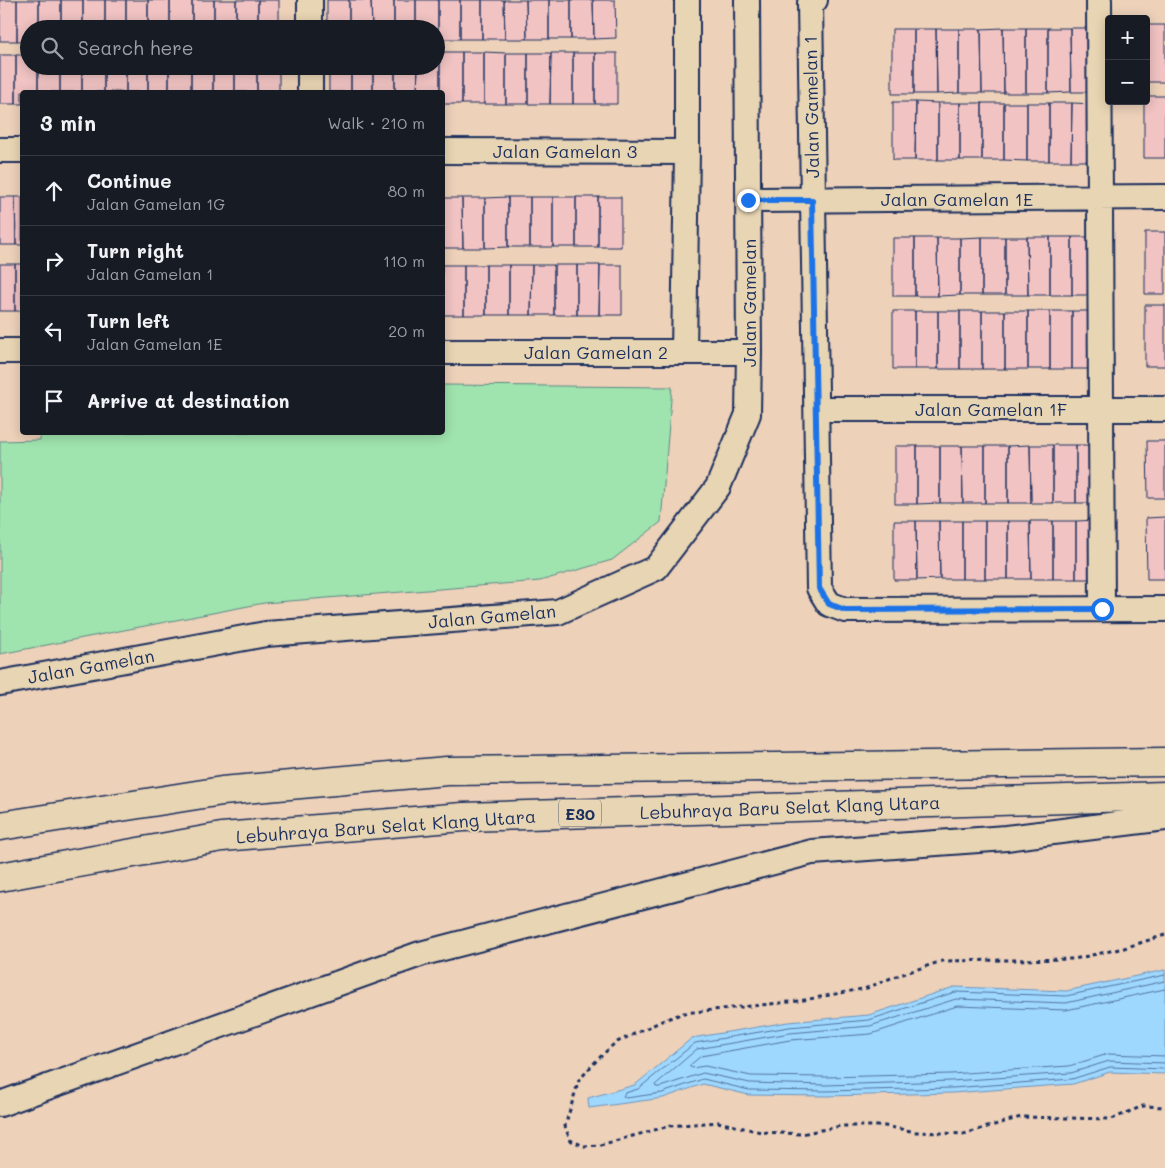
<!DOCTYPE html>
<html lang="en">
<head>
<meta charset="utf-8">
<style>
	:root { --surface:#171b24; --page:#242831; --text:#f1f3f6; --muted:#9ea1a6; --line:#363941 }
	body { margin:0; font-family:Mali,sans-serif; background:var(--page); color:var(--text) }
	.controls { position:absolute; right:15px; top:15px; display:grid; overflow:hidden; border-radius:5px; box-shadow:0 2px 12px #0003 }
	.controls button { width:45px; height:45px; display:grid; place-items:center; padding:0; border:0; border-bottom:1px solid var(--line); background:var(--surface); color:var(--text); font:25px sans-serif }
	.stop { position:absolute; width:15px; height:15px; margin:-11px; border:4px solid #1a73e8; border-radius:50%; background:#fff }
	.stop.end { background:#1a73e8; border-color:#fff; box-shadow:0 1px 5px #0008 }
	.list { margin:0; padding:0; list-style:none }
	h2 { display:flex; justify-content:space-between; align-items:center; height:65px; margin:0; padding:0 20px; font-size:21px }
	h2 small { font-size:16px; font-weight:400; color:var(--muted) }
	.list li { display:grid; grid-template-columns:32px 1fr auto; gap:15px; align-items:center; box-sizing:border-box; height:70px; padding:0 20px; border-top:1px solid var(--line) }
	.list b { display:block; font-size:19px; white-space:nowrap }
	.list p { margin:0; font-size:16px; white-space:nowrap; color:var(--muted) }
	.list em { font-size:16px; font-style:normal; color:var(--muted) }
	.icon { flex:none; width:28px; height:28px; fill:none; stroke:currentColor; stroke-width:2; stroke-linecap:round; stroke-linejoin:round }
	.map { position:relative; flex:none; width:1165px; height:1168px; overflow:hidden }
	.search { position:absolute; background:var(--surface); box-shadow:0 2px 12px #0003; left:20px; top:20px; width:425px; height:55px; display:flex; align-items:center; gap:12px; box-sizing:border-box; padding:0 18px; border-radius:28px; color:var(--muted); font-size:19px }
	.panel { position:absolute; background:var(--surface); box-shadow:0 2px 12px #0003; left:20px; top:90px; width:425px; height:345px; border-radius:5px }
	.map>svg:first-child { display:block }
	.green { fill:#9fe3ae; stroke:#5d8986 }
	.water { fill:#9fd8ff; stroke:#6a94bf }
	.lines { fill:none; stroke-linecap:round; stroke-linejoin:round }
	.shore { stroke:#50739e; stroke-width:1 }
	.building { fill:#f1c3c3; stroke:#1b2f5e }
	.minor-casing { stroke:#1b2f5e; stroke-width:28 }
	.highway-casing { stroke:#1b2f5e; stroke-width:31 }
	.path { stroke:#1b2f5e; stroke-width:3; stroke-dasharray:4 4; stroke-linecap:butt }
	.minor { stroke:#e8d5b3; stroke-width:24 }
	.highway { stroke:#e8d5b3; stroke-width:28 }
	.route { stroke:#1a73e8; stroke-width:6 }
	.labels { text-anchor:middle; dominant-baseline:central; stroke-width:4; stroke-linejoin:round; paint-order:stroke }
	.shield { fill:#e8d5b3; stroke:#586178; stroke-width:1 }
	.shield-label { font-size:16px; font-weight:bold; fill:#1b2f5e }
	.street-label { font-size:18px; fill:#1b2f5e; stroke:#e8d5b3 }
</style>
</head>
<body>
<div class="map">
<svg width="1165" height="1168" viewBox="0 0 1165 1168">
	<rect width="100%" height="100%" fill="#edd1b9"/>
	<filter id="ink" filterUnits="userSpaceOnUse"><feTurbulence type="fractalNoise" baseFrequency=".02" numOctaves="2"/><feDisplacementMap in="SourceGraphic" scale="10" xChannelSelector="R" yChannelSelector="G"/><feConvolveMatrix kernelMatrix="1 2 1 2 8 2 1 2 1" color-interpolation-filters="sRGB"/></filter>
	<g filter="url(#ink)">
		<path class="green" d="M443 385 672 387 661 522 612 560 540 581 264 603 0 654V441L40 440V432H442Z"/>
		<path class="water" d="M1165 970V1074L1110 1072 1073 1084 952 1093 826 1096 749 1095 703 1084 663 1098 589 1108 588 1098 635 1085 692 1038 788 1022 869 1015 954 987 1066 991Z"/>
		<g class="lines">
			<path class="shore" d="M1165 975 1066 996 955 992 869 1020 789 1027 695 1043 638 1089 625 1093 623 1096 626 1098 662 1093 703 1079 749 1090 826 1091 952 1088 1072 1079 1110 1067 1165 1069
				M1165 981 1066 1003 956 999 870 1026 790 1033 697 1049 655 1085 656 1087H660L703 1073 750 1083 826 1085 951 1081 1071 1073 1109 1061 1165 1063
				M1165 989 1066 1010 957 1006 871 1034 790 1040 701 1056 689 1066 692 1068 705 1066 751 1076 826 1077 951 1074 1069 1066 1108 1054 1165 1056"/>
		</g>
		<path class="building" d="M0 0H17V41H0Z
			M17 0H39V29H29V41H17Z
			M39 0H61V29H39Z
			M61 0H83V29H61Z
			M83 0H105V29H83Z
			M105 0H126V29H105Z
			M126 0H148V29H126Z
			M148 0H170V29H148Z
			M170 0H192V29H170Z
			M192 0H214V29H192Z
			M214 0H236V29H214Z
			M236 0H258V29H236Z
			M258 0H279V29H258Z
			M327 0H349V29H327Z
			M349 0H371L372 29H349Z
			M371 0H394V29H372Z
			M394 0H416V29H394Z
			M416 0H438V39H436V29H416Z
			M438 0H460V39H438Z
			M460 0H482V39H460Z
			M482 0H504L505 39H482Z
			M504 0H526L527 39H505Z
			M526 0H549V39H527Z
			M549 0H571V39H549Z
			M571 0H593L594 39H571Z
			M593 0H615L616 38 594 39Z
			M1146 25H1165V82H1146Z
			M1003 28 1004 93H982L981 29Z
			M1003 28H1026V93H1004Z
			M1026 28H1048V93H1026Z
			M1048 28H1070L1071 92 1048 93Z
			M1070 28H1093V92H1071Z
			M892 29H914V94H892Z
			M914 29H936L937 94H914Z
			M936 29H959V93L937 94Z
			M959 29H981L982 93H959Z
			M436 52H440V92H417L418 66H436Z
			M440 52H462V104H442V92H440Z
			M462 52H484V104H462Z
			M484 52 506 53V104H484Z
			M506 53H528V104H506Z
			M528 53H551L550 104H528Z
			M551 53H573V104H550Z
			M573 53H595V104H573Z
			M595 53H617V104H595Z
			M0 55H16V104H0Z
			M16 55H29V66H38V92H22V104H16Z
			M38 66H60V92H38Z
			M60 66H82V92H60Z
			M82 66H104V92H82Z
			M104 66H126V92H104Z
			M126 66H148V92H126Z
			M148 66H169V92H148Z
			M169 66H191V92H169Z
			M191 66H213V92H191Z
			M213 66H235V92H213Z
			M235 66H257V92H235Z
			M257 66H279V92H257Z
			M329 66H351V92H329Z
			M351 66H373V92H351Z
			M373 66H395V92H373Z
			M395 66H418L417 92H395Z
			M1146 96H1165V158H1144V101H1146Z
			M893 102H916L915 160H893Z
			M916 102 938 103V160H915Z
			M938 103H960V160H938Z
			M960 103H982V160H960Z
			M982 103H1004V160H982Z
			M1004 103H1027V161L1004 160Z
			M1027 103H1049V161H1027Z
			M1049 103H1072L1071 161H1049Z
			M1072 103 1094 104V161H1071Z
			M0 197H15L16 245H0Z
			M15 197H22V245H16Z
			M508 197V247L485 248V198Z
			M508 197H530V247H508Z
			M530 197H553V247H530Z
			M553 197H576V247H553Z
			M576 197H598V247H576Z
			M598 197H621V247H598Z
			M442 198H462L463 248H442Z
			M462 198H485V248H463Z
			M1145 232H1165V294H1145Z
			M982 237V295H960V238Z
			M982 237H1005V295H982Z
			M1005 237H1027L1028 295H1005Z
			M1027 237H1050V295H1028Z
			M1050 237H1072V295H1050Z
			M1072 237H1094L1095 295H1072Z
			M893 238H915V296H893Z
			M915 238H937L938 296H915Z
			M937 238H960V295L938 296Z
			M0 264H15V311H0Z
			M15 264H22V311H15Z
			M442 265H464V315H442Z
			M464 265H486V315H464Z
			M486 265H509V315H486Z
			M509 265H532L531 315H509Z
			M532 265H554V315H531Z
			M554 265H577V315H554Z
			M577 265H600L599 315H577Z
			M600 265H622V315H599Z
			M1145 305H1165V366H1145Z
			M893 311H915V369H893Z
			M915 311H938V369H915Z
			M938 311H960V369H938Z
			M960 311H982V369H960Z
			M982 311H1005V369H982Z
			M1005 311H1028V369H1005Z
			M1028 311H1050V369H1028Z
			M1050 311H1072V369H1050Z
			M1072 311H1095V369H1072Z
			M1147 441H1165V498H1148Z
			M1030 445 1031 503H1008V446Z
			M1030 445H1053V503H1031Z
			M1053 445H1076V503H1053Z
			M1076 445H1098L1099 503H1076Z
			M895 446H917V504H895Z
			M917 446H940V503L917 504Z
			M940 446H962L963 503H940Z
			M962 446H985V503H963Z
			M985 446H1008V503H985Z
			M1165 517V579H1147L1146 518Z
			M1099 520V579H1076V521Z
			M894 521H916L917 580H894Z
			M916 521H939L940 579 917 580Z
			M939 521H962V579H940Z
			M962 521H985V579H962Z
			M985 521H1008V579H985Z
			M1008 521H1030L1031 579H1008Z
			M1030 521H1053V579H1031Z
			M1053 521H1076V579H1053Z"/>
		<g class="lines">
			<defs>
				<path id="minor" d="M310 0V29
					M815 0 810 3 819 588 829 604 845 610 1165 609
					M1099 0 1102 609
					M310 66V92
					M0 150H22
					M442 151 687 152
					M748 200 1165 197
					M0 351H22
					M442 352H749
					M684 352 687 152V0
					M817 409H1165
					M0 683 266 634 558 612 656 568 718 487 748 414 749 352 747 0
					M0 1104 420 954 812 852 1006 838 1165 818"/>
				<path id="highway" d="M0 826 222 791 447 771 1165 762
					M0 877 222 837 463 817 1165 796"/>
			</defs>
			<use href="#minor" class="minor-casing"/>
			<use href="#highway" class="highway-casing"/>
			<path class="path" d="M1165 935 1124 948 1074 959 942 961 891 978 867 988 799 1001 684 1013 664 1020 615 1043 598 1059 579 1080 565 1126 570 1140 584 1146 600 1145 669 1126 718 1122 761 1132 801 1134 841 1126H885L916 1132 964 1134 1021 1117 1112 1119 1143 1106 1165 1107"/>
			<use href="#minor" class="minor"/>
			<use href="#highway" class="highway"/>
		</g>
	</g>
	<g class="lines" filter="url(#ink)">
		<path class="route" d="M748 200H812L819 588 829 604 845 610 1102 609"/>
	</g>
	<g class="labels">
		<rect class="shield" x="559" y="799.5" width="42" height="27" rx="4"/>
		<g class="shield-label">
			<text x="580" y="813">E30</text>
		</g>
		<g class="street-label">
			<text transform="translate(811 107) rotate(-91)">Jalan Gamelan 1</text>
			<text x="565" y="151">Jalan Gamelan 3</text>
			<text x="957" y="199">Jalan Gamelan 1E</text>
			<text transform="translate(749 303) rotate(-90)">Jalan Gamelan</text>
			<text x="596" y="352">Jalan Gamelan 2</text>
			<text x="991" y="409">Jalan Gamelan 1F</text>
			<text transform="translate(492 616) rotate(-5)">Jalan Gamelan</text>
			<text transform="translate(91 666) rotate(-10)">Jalan Gamelan</text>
			<text transform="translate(790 807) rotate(-2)">Lebuhraya Baru Selat Klang Utara</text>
			<text transform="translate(386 826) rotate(-4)">Lebuhraya Baru Selat Klang Utara</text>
		</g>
	</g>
</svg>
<div class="controls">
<button>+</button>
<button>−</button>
</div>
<div class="stop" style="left:1102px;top:609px"></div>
<div class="stop end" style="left:748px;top:200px"></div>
<div class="search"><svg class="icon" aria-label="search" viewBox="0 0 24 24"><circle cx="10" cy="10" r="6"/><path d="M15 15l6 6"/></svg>Search here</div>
<section class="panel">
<h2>3 min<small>Walk · 210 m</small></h2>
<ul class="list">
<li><svg class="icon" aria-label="ahead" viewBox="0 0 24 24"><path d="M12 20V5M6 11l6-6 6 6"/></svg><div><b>Continue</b><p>Jalan Gamelan 1G</p></div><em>80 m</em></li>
<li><svg class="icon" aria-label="right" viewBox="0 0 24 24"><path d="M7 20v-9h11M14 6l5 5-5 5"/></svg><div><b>Turn right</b><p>Jalan Gamelan 1</p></div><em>110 m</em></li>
<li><svg class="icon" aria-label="left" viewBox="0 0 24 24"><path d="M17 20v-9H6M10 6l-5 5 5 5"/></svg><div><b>Turn left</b><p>Jalan Gamelan 1E</p></div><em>20 m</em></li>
<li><svg class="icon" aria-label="arrive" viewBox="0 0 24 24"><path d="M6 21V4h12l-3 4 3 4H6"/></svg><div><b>Arrive at destination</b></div></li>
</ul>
</section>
</div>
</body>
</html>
